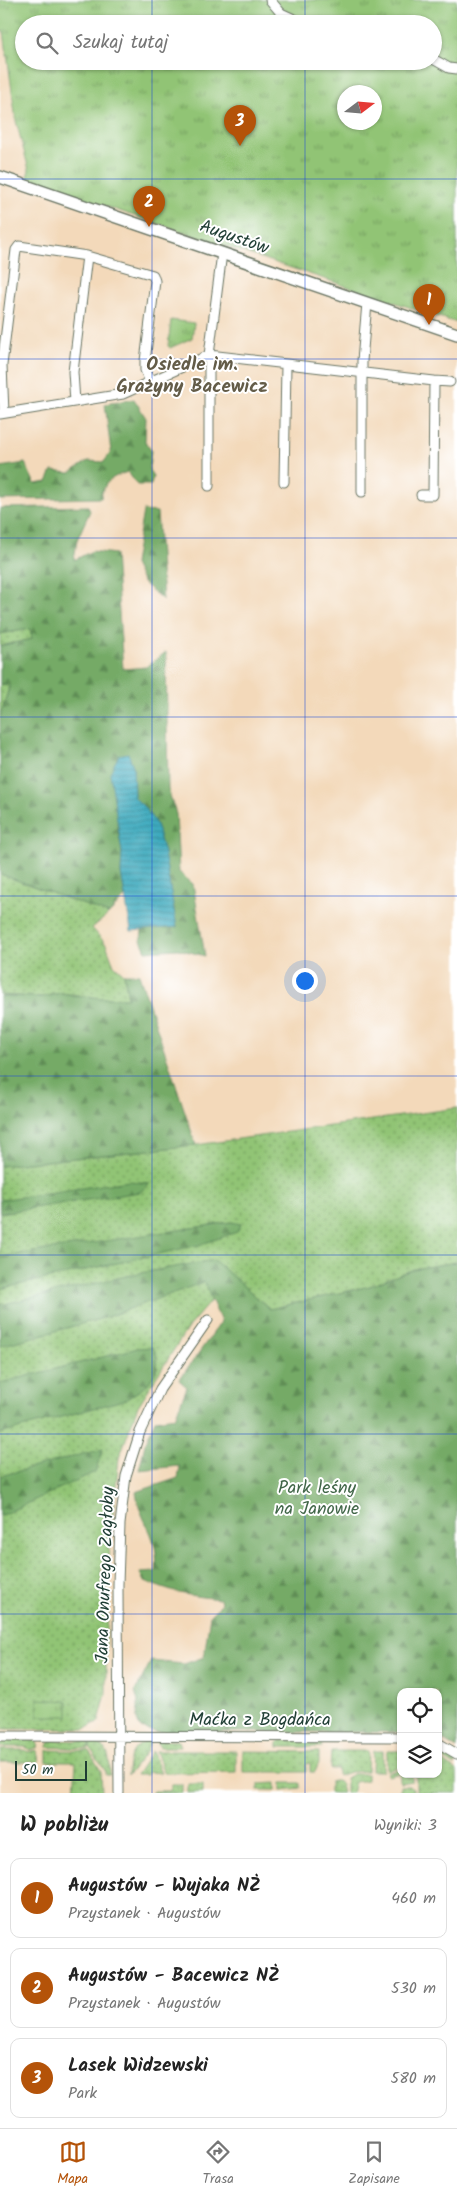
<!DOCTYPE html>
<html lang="pl">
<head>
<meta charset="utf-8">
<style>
	:root { --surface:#fff; --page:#f6f6f6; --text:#222; --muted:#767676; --line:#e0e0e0; --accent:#b45309 }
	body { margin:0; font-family:Kalam,sans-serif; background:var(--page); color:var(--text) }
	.controls { position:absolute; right:15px; bottom:15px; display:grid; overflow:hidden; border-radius:10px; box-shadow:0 1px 4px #0004 }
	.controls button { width:45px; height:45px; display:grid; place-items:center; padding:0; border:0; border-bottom:1px solid var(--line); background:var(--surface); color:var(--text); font:25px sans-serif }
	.compass { position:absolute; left:337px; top:85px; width:45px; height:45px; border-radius:50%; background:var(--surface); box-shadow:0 1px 4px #0004; rotate:74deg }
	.scale { position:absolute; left:15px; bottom:12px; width:72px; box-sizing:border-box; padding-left:5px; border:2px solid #1f3d34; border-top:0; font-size:14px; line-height:18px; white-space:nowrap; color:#1f3d34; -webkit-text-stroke:4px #fff; paint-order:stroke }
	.you { position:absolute; left:304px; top:980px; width:18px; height:18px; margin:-12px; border:4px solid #fff; border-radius:50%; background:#1a73e8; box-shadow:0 0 0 8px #1a73e833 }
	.badge { display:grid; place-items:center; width:32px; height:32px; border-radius:50%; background:var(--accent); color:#fff; font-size:16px; font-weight:700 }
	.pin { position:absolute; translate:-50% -41px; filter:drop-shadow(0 1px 2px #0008) }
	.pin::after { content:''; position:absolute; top:26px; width:18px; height:15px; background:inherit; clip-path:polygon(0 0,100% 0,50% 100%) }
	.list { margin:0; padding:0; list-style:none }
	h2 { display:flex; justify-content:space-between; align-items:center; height:65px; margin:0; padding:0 20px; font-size:21px }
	h2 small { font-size:16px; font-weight:400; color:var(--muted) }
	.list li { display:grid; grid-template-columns:32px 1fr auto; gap:15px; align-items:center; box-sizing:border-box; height:80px; margin:0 10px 10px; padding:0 10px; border:1px solid var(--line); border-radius:10px }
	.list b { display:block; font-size:19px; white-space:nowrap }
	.list p { margin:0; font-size:16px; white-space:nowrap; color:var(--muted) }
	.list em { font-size:16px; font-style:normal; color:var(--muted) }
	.icon { flex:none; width:28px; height:28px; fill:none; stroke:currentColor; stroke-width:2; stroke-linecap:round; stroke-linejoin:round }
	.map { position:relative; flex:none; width:457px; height:1793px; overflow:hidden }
	.search { position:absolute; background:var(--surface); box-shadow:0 1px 4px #0004; left:15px; right:15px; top:15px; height:55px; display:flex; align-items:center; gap:12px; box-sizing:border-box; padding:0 18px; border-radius:28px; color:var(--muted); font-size:19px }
	.sheet { height:335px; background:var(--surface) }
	nav { display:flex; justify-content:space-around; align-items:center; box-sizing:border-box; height:70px; border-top:1px solid var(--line); background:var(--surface); font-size:14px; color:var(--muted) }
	nav a { display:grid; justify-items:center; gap:2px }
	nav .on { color:var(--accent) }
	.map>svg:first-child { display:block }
	.grass { fill:url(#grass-dots); stroke:#588054; fill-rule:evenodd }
	.forest { fill:url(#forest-firs); stroke:#4a744d }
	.park { fill:url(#park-tufts); stroke:#588054; fill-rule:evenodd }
	.water { fill:url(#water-rules); stroke:#2e7479 }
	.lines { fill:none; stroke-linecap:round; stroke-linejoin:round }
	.street-casing { stroke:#697463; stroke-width:11 }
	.secondary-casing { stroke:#697463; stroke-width:14 }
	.street { stroke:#fff; stroke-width:9 }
	.secondary { stroke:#fff; stroke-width:11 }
	.grid { fill:none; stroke:#1d4ed8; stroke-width:1; stroke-opacity:0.55 }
	.labels { text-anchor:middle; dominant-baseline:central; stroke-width:4; stroke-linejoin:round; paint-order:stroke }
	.street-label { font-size:18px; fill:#1f3d34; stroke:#fff }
	.park-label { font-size:18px; fill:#416648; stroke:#fff }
	.neighbourhood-label { font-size:19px; font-weight:bold; fill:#635c48; stroke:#fff }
</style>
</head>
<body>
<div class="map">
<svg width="457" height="1793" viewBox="0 0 457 1793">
	<defs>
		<pattern id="grass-dots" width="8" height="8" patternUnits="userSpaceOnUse" patternTransform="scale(1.25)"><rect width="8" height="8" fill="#91c475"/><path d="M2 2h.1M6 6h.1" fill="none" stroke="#76a061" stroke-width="1.8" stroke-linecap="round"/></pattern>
		<pattern id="forest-firs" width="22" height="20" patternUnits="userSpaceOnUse" patternTransform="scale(1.25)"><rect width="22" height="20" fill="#74aa66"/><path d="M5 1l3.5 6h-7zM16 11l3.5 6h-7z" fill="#5f8c55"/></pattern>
		<pattern id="park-tufts" width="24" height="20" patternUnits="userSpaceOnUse" patternTransform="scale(1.25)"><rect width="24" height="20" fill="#91c475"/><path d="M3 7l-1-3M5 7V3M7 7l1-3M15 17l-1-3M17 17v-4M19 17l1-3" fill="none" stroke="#76a061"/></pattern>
		<pattern id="water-rules" width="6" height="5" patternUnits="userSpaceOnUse" patternTransform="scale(1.25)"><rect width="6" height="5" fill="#3eaabe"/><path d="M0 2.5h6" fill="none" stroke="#338c9b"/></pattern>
	</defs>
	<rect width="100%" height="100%" fill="#fff"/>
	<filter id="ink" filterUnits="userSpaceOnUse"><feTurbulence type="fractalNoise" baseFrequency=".02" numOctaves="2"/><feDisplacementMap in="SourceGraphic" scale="10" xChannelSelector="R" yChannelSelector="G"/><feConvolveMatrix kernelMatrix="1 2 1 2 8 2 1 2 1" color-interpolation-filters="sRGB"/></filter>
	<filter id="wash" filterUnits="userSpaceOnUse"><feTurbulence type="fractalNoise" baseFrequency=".0096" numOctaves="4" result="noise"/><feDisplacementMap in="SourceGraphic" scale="20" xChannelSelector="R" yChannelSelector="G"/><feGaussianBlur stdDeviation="1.12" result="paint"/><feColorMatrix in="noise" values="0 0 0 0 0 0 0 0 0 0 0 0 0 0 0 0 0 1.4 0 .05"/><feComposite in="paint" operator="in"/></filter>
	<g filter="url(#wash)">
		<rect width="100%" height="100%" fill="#f3d9ba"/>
		<path class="grass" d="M30 629 32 639 0 646V634Z
			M0 684H10L0 717Z
			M0 874 109 914 92 928 106 944 114 965 124 974 128 998H100L60 993 42 997 0 995Z
			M457 1108V1262L414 1269 370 1286 270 1309 214 1261 219 1291 189 1326 138 1406 119 1458 108 1559 101 1569 102 1586 110 1593 106 1642V1694L99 1721 85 1729H0V1166L196 1145ZM231 1222 241 1225 211 1239 209 1225Z
			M0 1739 36 1740 39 1747 29 1750 26 1747H0Z
			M51 1740 90 1741 89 1749 47 1747Z
			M150 1740 147 1751 128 1775C128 1759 132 1745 150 1740Z
			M155 1740 179 1741 181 1747H160Z
			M280 1740H320L322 1747H278V1742Z
			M91 1741C109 1745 110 1759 110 1775H106V1772L90 1748Z
			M438 1748 457 1759 455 1766 438 1755Z
			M0 1750H25L28 1752 37 1750 39 1762H0Z
			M47 1750 89 1751 101 1771 102 1793H74L76 1762H47Z
			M152 1751 161 1773 148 1772 147 1775H136Z
			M156 1751H236V1772L164 1773Z
			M243 1751 319 1752V1763L315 1772H310V1763L306 1764V1772H243Z
			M331 1751H368L367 1771 350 1772 338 1776V1769H330Z
			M373 1751H383V1771H372Z
			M387 1751H401V1766L387 1771Z
			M438 1758 457 1771V1793H416V1774H438Z
			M401 1769V1774H412V1781L400 1783V1773L388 1776 387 1773Z
			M353 1774H367V1780L355 1782 352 1793H346V1778Z
			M330 1781H337L341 1784 343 1793H330Z
			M276 1783V1790H258V1784Z
			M282 1783H300V1788L282 1790Z
			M172 1784H182V1793H151L153 1791H170Z
			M188 1784H203V1792L188 1793Z
			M400 1786H409L413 1788V1793H378L400 1792Z"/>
		<path class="forest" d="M134 399 146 418 145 442 151 450 149 470 153 476 151 485H137L128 472C113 476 103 482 101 498L0 500V467L25 463 35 484 47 482 52 471 70 473 88 461 104 462 111 452 105 404Z
			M88 506 90 511 77 540 74 560 92 551 115 554 123 669 146 667 166 652 168 789 176 814 179 872 193 884 205 956 178 949 146 951 141 940 142 930 177 927 164 853 156 824 146 809 134 797 133 766 117 823 122 852 121 873 125 897 109 914 0 874V717L10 685 0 684V646L32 639 30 629 0 634V508Z
			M143 511 157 512 163 600 143 583 134 564Z
			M124 974H139L196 1145 0 1166V996L42 997 60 993 100 998H128Z
			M129 1181 150 1183 140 1192 0 1213V1200Z
			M231 1222 241 1224 237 1232 199 1245 0 1289V1257Z
			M214 1260 270 1309 370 1286 414 1269 457 1262V1749L438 1737V1692H401V1732H155L141 1728C133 1717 139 1715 138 1704 138 1700 136 1695 135 1692L151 1661 184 1664 204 1657 210 1615 221 1604 220 1599C190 1596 170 1593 143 1580L140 1573 156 1572C160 1533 140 1525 136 1492L178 1478 180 1466 139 1470 145 1444 155 1420 175 1417 187 1387 179 1380 221 1322 204 1282 107 1317 0 1346V1305L135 1274Z
			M153 1347 157 1356 156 1372 147 1385 127 1399 0 1434V1383L138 1348Z
			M103 1449 95 1472 0 1516V1476Z"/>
		<path class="park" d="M0 0H457V323L26 180 29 170 16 121 4 32 0 31ZM24 24H433V61H24ZM344 92H374V122H344Z
			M171 320 194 323 192 338 170 348 168 346Z
			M38 1699 68 1701V1716H38Z"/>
		<path class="water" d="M128 753 133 766 134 797 146 809 156 824 164 853 177 927 131 931 121 873 122 852 110 773 119 755Z"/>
	</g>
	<g filter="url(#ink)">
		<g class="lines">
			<defs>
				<path id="street" d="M270 0 281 13 305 24
					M433 59 449 68 457 69
					M434 381 450 382
					M75 402 73 372 87 256
					M4 413 2 365 16 250 19 246 87 256 153 275 155 281 145 361V370L150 382
					M0 414 123 394 209 355 434 381 433 495H421
					M284 482 286 365
					M209 486V355L222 253
					M362 492V361L367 303
					M0 1736 401 1737
					M438 1743 457 1754
					M119 1793 118 1584 120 1524 126 1476 140 1432 160 1389 208 1320"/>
				<path id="secondary" d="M0 177 457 334"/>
			</defs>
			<use href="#street" class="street-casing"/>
			<use href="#secondary" class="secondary-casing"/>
			<use href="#street" class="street"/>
			<use href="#secondary" class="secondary"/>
		</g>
	</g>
	<path class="grid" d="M152 0V24M305 0V24M152 61V1793M305 61V1793M0 179H457M0 359H457M0 538H457M0 717H457M0 896H457M0 1076H457M0 1255H457M0 1434H457M0 1614H457"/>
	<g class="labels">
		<g class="street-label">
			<text transform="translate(234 238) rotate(19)">Augustów</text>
			<text transform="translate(106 1575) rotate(-88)">Jana Onufrego Zagłoby</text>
			<text x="260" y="1720">Maćka z Bogdańca</text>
		</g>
		<g class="park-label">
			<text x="317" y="1488">Park leśny<tspan x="317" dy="21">na Janowie</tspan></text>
		</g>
		<g class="neighbourhood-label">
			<text x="192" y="365">Osiedle im.<tspan x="192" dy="22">Grażyny Bacewicz</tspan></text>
		</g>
	</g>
</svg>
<div class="controls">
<button><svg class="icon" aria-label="locate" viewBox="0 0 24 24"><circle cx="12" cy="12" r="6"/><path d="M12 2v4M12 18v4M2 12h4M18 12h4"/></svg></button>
<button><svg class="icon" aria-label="layers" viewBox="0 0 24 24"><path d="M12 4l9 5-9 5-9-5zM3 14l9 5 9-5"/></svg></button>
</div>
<svg class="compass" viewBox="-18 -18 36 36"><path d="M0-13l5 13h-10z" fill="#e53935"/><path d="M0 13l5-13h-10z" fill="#767676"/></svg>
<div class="scale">50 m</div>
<div class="you"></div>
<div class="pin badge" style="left:429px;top:325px">1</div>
<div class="pin badge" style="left:149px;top:227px">2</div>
<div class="pin badge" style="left:240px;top:146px">3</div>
<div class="search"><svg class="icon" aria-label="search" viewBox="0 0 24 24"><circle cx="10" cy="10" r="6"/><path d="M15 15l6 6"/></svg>Szukaj tutaj</div>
</div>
<section class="sheet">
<h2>W pobliżu<small>Wyniki: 3</small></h2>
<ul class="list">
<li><span class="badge">1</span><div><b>Augustów - Wujaka NŻ</b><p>Przystanek · Augustów</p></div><em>460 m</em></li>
<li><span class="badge">2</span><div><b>Augustów - Bacewicz NŻ</b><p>Przystanek · Augustów</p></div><em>530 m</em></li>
<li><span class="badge">3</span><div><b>Lasek Widzewski</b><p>Park</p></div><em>580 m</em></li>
</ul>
</section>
<nav>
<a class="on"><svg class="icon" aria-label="map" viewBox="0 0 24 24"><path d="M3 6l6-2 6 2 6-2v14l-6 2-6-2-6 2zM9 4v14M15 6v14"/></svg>Mapa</a>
<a><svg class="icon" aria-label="directions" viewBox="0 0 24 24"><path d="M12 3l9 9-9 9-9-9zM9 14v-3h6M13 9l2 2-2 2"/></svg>Trasa</a>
<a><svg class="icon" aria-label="saved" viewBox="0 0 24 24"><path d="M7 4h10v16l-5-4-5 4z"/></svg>Zapisane</a>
</nav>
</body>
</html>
